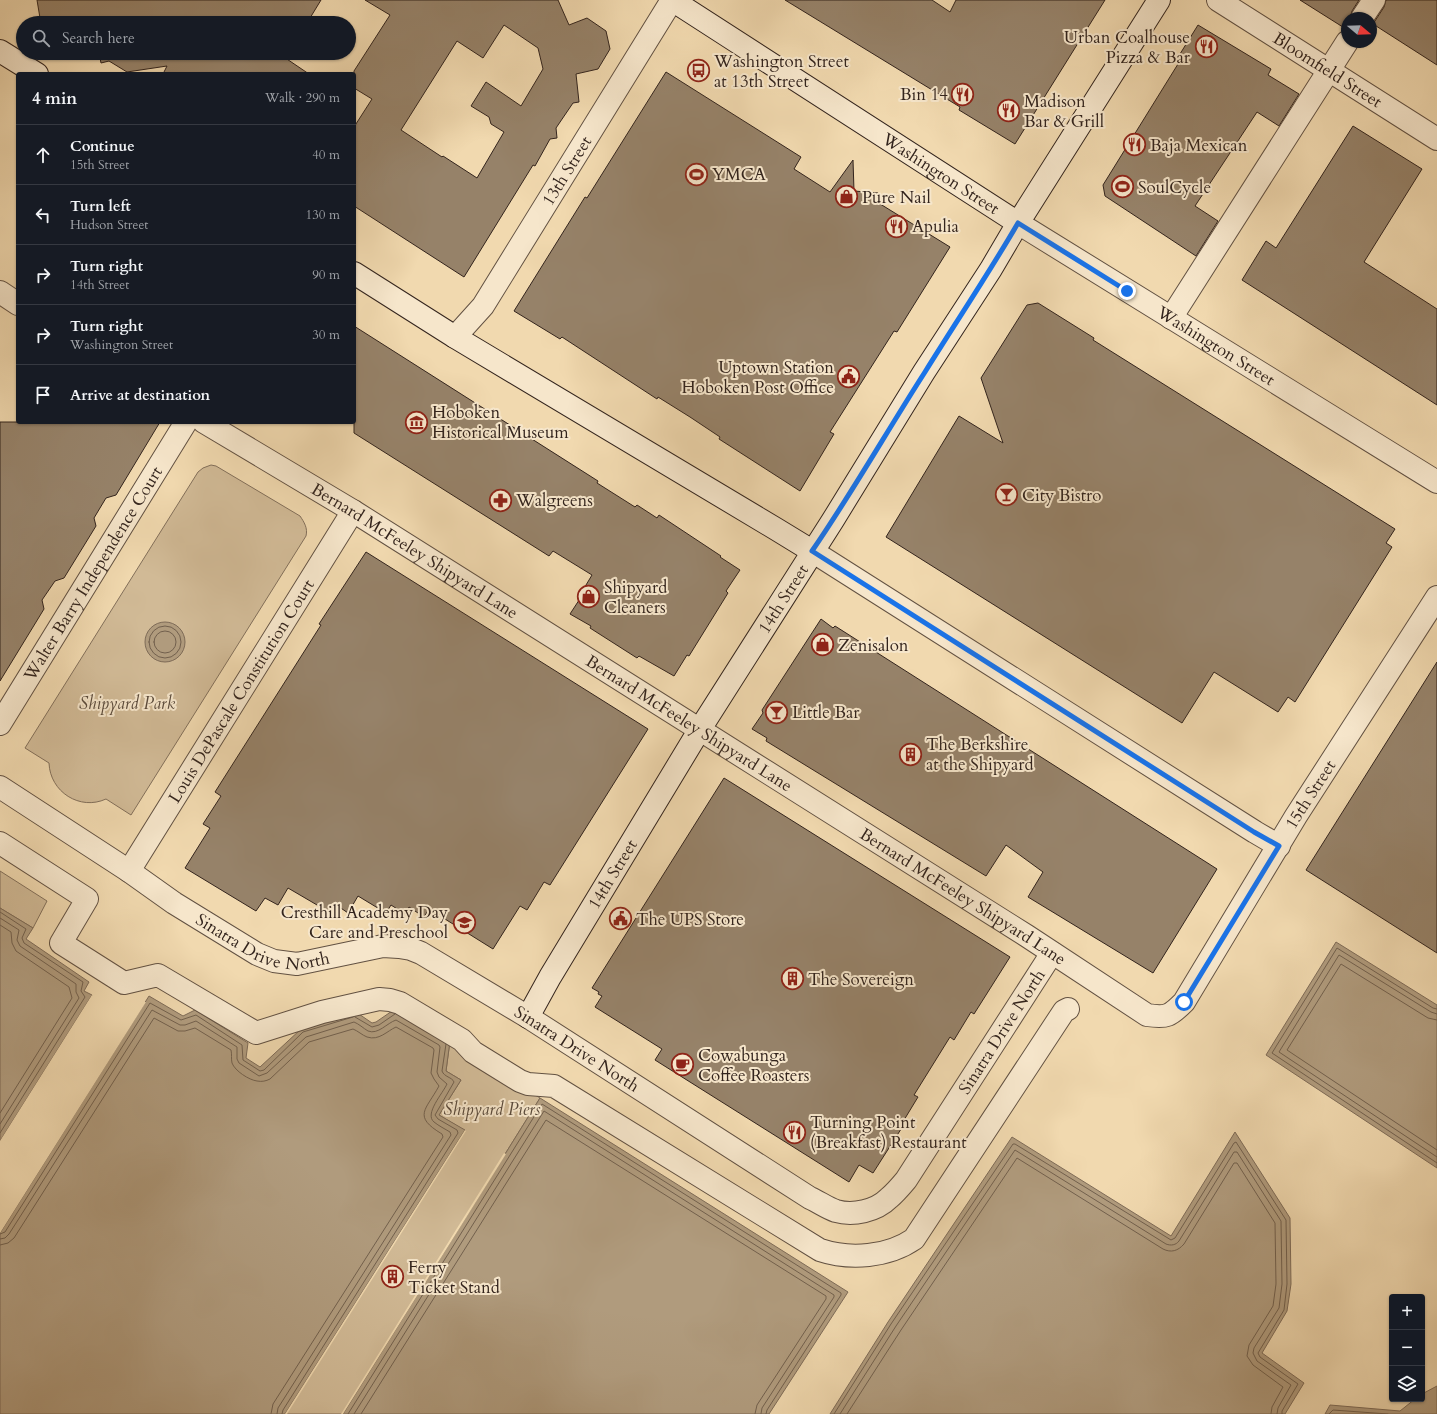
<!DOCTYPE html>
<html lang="en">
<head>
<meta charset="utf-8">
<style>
	:root { --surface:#171b24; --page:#242831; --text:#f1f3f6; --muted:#9ea1a6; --line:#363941 }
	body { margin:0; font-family:Cardo,serif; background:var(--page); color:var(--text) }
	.controls { position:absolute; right:12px; bottom:12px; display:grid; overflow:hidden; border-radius:4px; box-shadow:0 1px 3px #0004 }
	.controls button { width:36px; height:36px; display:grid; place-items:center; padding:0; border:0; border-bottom:1px solid var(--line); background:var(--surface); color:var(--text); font:20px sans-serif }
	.compass { position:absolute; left:1341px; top:12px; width:36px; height:36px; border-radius:50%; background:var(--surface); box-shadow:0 1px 3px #0004; rotate:109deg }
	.stop { position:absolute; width:12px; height:12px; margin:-9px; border:3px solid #1a73e8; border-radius:50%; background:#fff }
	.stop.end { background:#1a73e8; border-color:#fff; box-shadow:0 1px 4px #0008 }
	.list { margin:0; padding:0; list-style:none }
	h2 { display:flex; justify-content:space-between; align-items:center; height:52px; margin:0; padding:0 16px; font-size:17px }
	h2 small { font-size:13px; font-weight:400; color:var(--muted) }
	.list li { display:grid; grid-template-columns:26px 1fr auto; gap:12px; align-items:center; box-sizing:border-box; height:60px; padding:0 16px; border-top:1px solid var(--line) }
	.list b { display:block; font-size:15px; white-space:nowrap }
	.list p { margin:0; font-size:13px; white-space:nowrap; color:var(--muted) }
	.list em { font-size:13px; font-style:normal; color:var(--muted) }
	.icon { flex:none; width:22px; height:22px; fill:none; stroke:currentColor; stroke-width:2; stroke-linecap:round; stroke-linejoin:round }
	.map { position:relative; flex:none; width:1437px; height:1414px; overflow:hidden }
	.search { position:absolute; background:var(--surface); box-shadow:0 1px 3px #0004; left:16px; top:16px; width:340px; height:44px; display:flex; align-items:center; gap:10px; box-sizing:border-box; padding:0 14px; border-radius:22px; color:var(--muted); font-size:15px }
	.panel { position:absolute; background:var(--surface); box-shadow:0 1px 3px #0004; left:16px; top:72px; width:340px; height:352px; border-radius:4px }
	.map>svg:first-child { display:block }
	.green { fill:#d1ba96; stroke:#826f5a }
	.water { fill:#b09b7d; stroke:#7e6b57 }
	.pier { fill:#f1d9af }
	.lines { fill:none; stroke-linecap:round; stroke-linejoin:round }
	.shore { stroke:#72604d; stroke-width:1 }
	.building { fill:#968269; stroke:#33241d; fill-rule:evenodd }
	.street-casing { stroke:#625142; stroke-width:24 }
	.secondary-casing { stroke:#33241d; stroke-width:24 }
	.street { stroke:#f6e6cb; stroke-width:22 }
	.secondary { stroke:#f6e6cb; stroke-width:22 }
	.route { stroke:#1a73e8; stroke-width:5 }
	.labels { text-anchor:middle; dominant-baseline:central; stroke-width:4; stroke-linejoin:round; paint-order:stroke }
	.poi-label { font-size:17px; fill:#33241d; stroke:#f6e6cb; text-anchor:start }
	.street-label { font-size:17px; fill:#33241d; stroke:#f6e6cb }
	.park-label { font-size:17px; font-style:italic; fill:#5a4a3b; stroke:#f6e6cb }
</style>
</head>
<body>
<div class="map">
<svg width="1437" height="1414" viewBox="0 0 1437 1414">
	<rect width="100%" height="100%" fill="#f1d9af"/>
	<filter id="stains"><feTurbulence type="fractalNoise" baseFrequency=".005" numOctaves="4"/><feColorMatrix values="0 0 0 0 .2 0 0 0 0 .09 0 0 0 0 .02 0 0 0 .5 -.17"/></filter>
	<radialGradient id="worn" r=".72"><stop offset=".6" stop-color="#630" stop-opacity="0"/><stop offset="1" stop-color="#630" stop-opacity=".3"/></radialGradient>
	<path class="green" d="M211 465 216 466 300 516C304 522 308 528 306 536L131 815 106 799C80 811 50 792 49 763L25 748 198 472 203 468Z
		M0 871 47 901 33 928 0 908Z
		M450 1041 540 1098 343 1414H285L464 1130 439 1115 461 1080 446 1071Z"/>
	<path class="water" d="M145 642a20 20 0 1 1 40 0a20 20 0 1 1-40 0Z
		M0 908 33 928 26 939 89 982 84 991 92 995 0 1141Z
		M1336 942 1437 1005V1168L1266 1055Z
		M149 996 183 1016 195 1010 248 1043 246 1058 260 1067 301 1029 356 1012 372 1023 376 1022 395 1009 450 1041 446 1071 461 1080 439 1115 465 1130 285 1414H0V1233Z
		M540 1098 848 1292 769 1414H343Z
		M1235 1132 1290 1218 1291 1284 1287 1311 1262 1353 1304 1383 1285 1414H830L888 1322 1012 1137 1171 1236Z
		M1437 1386V1414H1325L1330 1405 1400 1411 1415 1399H1422V1394Z"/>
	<path class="pier" d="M92 995 93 997 0 1143V1141Z
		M143 1002H146L0 1233V1229Z
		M465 1130 466 1131 287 1414H285Z
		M504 1153 506 1154 343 1414H341Z"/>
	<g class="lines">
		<path class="shore" d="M149 642a16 16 0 1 1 32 0a16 16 0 1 1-32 0Z
			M154 642a11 11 0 1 1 22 0a11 11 0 1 1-22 0Z
			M0 912 26 929 22 938 24 943 83 982 81 991 85 997 0 1133
			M0 918 19 930 17 940 20 946 76 984V992L79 998 0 1124
			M0 925 11 932 12 943 16 951 69 987 72 998 0 1113
			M1437 1009 1433 1008 1337 948 1272 1053 1437 1163
			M1437 1014 1431 1012 1339 955 1279 1052 1437 1157
			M355 1017 372 1027 379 1025 395 1014
			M1437 1020 1428 1018 1341 964 1287 1050 1437 1150
			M0 1234 5 1232 150 1003 181 1020 196 1015 242 1045 243 1060 260 1071 264 1070 303 1032 353 1017
			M0 1239 5 1238 9 1234 152 1010 180 1025H185L196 1021 237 1047V1059L239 1063 259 1076 267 1073 306 1037 354 1022C359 1024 363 1028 368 1031 378 1035 387 1023 396 1020L439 1045 440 1047 437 1072 439 1077 447 1084C443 1093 424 1114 434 1122 439 1126 445 1129 450 1132L451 1135 278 1408 277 1414
			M0 1245 8 1243 14 1238 154 1018 178 1031H185L195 1028 231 1050C232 1054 231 1059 232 1063 235 1071 249 1080 257 1081 262 1082 266 1081 270 1079L309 1042 353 1029C358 1031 362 1035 367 1037 379 1041 387 1031 396 1027L433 1048 434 1050 431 1073 434 1079 439 1086C426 1110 412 1116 442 1134L443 1137 273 1404 271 1414
			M282 1414 283 1410 458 1133 457 1130 438 1119 435 1115 454 1082C452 1077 444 1077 442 1071L446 1044
			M348 1414 542 1104 841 1293V1295L767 1410 766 1414
			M354 1414 544 1111 834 1295V1297L762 1408 761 1414
			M361 1414 546 1120 826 1296V1299L757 1405 755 1414
			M834 1414 891 1324 1013 1144H1015L1171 1240 1175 1238 1234 1143 1236 1142 1286 1220 1287 1284 1284 1310 1258 1353 1260 1357 1298 1384 1282 1411V1414
			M840 1414 896 1326 1015 1150 1166 1244C1171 1246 1176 1245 1179 1241L1234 1152H1237L1281 1221 1282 1284 1279 1308 1254 1348 1253 1353 1257 1361 1291 1385 1278 1408 1277 1414
			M847 1414 901 1330 1017 1158 1163 1249C1171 1253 1178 1251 1184 1244L1234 1163H1237L1275 1223 1276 1284 1273 1306 1249 1345 1247 1356 1253 1365 1283 1387 1272 1407 1271 1414
			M1329 1414 1333 1410 1388 1414"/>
	</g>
	<path class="building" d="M37 0H321L307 23H48L40 18Z
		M365 0H558L569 25 587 18 606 31 610 49 598 69 576 74 579 102 573 103 556 128 557 138 550 139 535 166 533 165 464 277 354 206V127L372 99 354 88V71L390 15ZM504 25 538 48 543 69 521 106 486 82 471 106 489 117 491 124 504 132 477 178 443 156 442 157 401 130 457 41 483 58Z
		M785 0H932L950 12 956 0H1105L1015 144 959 110 960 107Z
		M1300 0H1359L1352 11 1350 18H1347L1346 29Z
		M1386 0H1437V65L1373 24 1384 7Z
		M1198 25 1271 69 1268 75 1299 94 1279 126 1257 112 1195 206 1218 221 1196 256 1105 196 1103 185 1178 64 1175 62Z
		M99 53H278L309 74H163L167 66 127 72 109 61 101 63Z
		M666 72 801 157 794 169 830 192 853 160 854 191 878 193 877 202 950 247 897 332 894 331 830 432 834 434 800 491 719 439 720 437 690 417 658 397 657 399 562 337 560 339 514 311 585 197 587 198Z
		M1353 126 1422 169 1364 262 1437 309V405L1242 280 1266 241 1276 248Z
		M1038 303 1094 338 1093 340 1395 529 1386 543 1392 547 1295 702 1288 697 1278 712 1214 672 1182 723 886 537 959 416 1003 443 981 378 1027 305Z
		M354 326 598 481 597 483 635 507 637 505 657 518 659 515 721 556 720 557 740 570 726 591 728 593 689 656 687 655 674 676 639 656 637 658 590 628 591 626 570 614 585 591 583 590 592 575 553 551 549 556 354 433Z
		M0 422H160L116 495 106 498 94 518 96 526 64 578 55 581 42 600 44 609 0 681Z
		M366 552 648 729 550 885 544 882 527 910 520 906 493 949 429 909 424 917 409 907 405 914 391 905 386 913 358 896 348 913 335 904 329 912 288 888 278 905 265 898 256 911 185 868 210 828 203 824 221 796 215 792 321 625 319 624Z
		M821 619 833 628 835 626 1217 869 1153 973 1028 897 1043 872 1006 845 986 876 766 741 767 738 752 729 763 713 762 710Z
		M1437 662V953L1306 870Z
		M724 778 1010 957 974 1014 971 1012 954 1040 950 1037 914 1095 918 1097 901 1125 903 1126 873 1173 859 1165 849 1182 655 1060 662 1049 595 1007 602 996 598 994 599 992 592 988Z"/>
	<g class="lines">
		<defs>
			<g id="street">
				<path id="s1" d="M1218 0 1437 139"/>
				<path d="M1362 18 1374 0"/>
				<path id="s2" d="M1018 223 1437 482"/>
				<path d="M0 292 18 304"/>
				<path d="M1171 318 1347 42"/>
				<path id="s3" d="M455 337 483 306 672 0"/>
				<path id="s4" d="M204 422 353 511 1027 936 1147 1015C1167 1018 1170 1016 1184 1002L1296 816 1437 597"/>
				<path d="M812 551 1255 832 1279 846"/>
				<path id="s5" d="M0 724 186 422"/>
				<path id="s6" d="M0 787 129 871 174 903 257 954 274 961 297 964 383 946 399 947 411 949 421 953 528 1017 810 1198C819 1202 827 1208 836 1211 853 1216 876 1211 889 1198 895 1193 901 1186 906 1180L1052 953"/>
				<path d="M0 843 87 899 61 943 124 983 158 975 256 1033 322 1012 379 999 390 1000 400 1003 462 1040 473 1052 520 1081 528 1084 554 1086 820 1250C850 1260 888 1257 914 1239L1064 1011 1068 1009"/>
				<path id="s7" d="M129 871 353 511"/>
			</g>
			<g id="secondary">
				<path id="s8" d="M672 0 1018 223"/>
				<path d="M0 51 37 74"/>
				<path d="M354 273 455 337 776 529 812 551"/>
				<path id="s9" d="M528 1017 550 977 700 729 833 520 924 372 991 269 1018 223 1159 0"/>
			</g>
		</defs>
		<use href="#street" class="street-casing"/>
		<use href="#secondary" class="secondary-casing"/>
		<use href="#street" class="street"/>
		<use href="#secondary" class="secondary"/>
	</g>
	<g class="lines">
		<path class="route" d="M1127 291 1018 223C989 273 956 322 925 372 887 431 852 493 812 551L1254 832 1279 846 1184 1002"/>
	</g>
	<defs>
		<symbol id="restaurant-ring" viewBox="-11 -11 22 22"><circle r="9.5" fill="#f6e6cb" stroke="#8f2418" stroke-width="1.5"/><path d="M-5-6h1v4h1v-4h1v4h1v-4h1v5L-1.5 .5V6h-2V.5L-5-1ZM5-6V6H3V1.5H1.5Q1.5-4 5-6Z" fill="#8f2418"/></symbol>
		<symbol id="bus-ring" viewBox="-11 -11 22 22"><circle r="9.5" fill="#f6e6cb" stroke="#8f2418" stroke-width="1.5"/><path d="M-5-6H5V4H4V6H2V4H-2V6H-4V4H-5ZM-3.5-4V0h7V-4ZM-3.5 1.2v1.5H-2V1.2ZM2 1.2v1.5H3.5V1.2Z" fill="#8f2418"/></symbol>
		<symbol id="stadium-ring" viewBox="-11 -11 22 22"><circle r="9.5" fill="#f6e6cb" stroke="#8f2418" stroke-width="1.5"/><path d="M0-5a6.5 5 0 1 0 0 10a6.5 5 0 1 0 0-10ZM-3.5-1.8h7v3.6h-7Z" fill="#8f2418"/></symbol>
		<symbol id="shop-ring" viewBox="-11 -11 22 22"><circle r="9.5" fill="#f6e6cb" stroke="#8f2418" stroke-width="1.5"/><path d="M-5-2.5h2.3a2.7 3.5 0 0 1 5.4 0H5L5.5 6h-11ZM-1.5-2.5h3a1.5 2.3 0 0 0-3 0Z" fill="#8f2418"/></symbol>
		<symbol id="civic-ring" viewBox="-11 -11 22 22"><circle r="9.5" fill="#f6e6cb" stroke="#8f2418" stroke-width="1.5"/><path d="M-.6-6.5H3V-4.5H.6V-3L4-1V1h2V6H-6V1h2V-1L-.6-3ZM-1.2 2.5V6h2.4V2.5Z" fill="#8f2418"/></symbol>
		<symbol id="museum-ring" viewBox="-11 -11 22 22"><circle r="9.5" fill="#f6e6cb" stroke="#8f2418" stroke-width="1.5"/><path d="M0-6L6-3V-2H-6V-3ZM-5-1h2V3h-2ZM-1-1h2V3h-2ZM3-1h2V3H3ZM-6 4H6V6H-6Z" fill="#8f2418"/></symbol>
		<symbol id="bar-ring" viewBox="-11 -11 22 22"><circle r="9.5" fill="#f6e6cb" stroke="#8f2418" stroke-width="1.5"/><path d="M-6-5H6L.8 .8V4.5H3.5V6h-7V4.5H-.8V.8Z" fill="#8f2418"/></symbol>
		<symbol id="pharmacy-ring" viewBox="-11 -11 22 22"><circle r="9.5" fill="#f6e6cb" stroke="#8f2418" stroke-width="1.5"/><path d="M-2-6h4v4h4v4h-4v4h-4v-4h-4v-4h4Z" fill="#8f2418"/></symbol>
		<symbol id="building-ring" viewBox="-11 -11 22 22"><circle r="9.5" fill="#f6e6cb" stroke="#8f2418" stroke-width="1.5"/><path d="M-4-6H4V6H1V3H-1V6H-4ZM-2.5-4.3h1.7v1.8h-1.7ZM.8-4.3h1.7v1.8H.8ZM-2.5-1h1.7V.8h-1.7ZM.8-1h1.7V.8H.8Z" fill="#8f2418"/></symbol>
		<symbol id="school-ring" viewBox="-11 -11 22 22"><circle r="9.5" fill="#f6e6cb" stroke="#8f2418" stroke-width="1.5"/><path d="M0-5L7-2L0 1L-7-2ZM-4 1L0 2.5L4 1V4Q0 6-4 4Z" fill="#8f2418"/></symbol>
		<symbol id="cafe-ring" viewBox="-11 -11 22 22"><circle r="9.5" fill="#f6e6cb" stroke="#8f2418" stroke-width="1.5"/><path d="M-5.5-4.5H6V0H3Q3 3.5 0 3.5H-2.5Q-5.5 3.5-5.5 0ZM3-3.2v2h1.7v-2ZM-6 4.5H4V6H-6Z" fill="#8f2418"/></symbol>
	</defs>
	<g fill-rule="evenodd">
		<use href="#restaurant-ring" x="1194" y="34" width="25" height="25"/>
		<use href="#bus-ring" x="686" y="58" width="25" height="25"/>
		<use href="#restaurant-ring" x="950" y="82" width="25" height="25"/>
		<use href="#restaurant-ring" x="996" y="98" width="25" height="25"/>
		<use href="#restaurant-ring" x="1122" y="132" width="25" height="25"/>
		<use href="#stadium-ring" x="684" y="162" width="25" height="25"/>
		<use href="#stadium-ring" x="1110" y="174" width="25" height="25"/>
		<use href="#shop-ring" x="834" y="184" width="25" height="25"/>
		<use href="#restaurant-ring" x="884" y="214" width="25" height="25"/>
		<use href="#civic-ring" x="836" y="364" width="25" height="25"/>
		<use href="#museum-ring" x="404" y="410" width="25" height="25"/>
		<use href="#bar-ring" x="994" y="482" width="25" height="25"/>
		<use href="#pharmacy-ring" x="488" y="488" width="25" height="25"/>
		<use href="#shop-ring" x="576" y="584" width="25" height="25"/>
		<use href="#shop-ring" x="810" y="632" width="25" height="25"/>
		<use href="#bar-ring" x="764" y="700" width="25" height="25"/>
		<use href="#building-ring" x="898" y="742" width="25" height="25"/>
		<use href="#civic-ring" x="608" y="906" width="25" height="25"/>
		<use href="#school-ring" x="452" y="910" width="25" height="25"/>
		<use href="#building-ring" x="780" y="966" width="25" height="25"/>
		<use href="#cafe-ring" x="670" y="1052" width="25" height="25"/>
		<use href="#restaurant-ring" x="782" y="1120" width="25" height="25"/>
		<use href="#building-ring" x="380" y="1264" width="25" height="25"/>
	</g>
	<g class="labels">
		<g class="poi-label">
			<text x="1190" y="37" text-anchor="end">Urban Coalhouse<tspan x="1190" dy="20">Pizza &amp; Bar</tspan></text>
			<text x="714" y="61">Washington Street<tspan x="714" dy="20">at 13th Street</tspan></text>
			<text x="948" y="94" text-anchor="end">Bin 14</text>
			<text x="1024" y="101">Madison<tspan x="1024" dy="20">Bar &amp; Grill</tspan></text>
			<text x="1150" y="145">Baja Mexican</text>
			<text x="712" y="174">YMCA</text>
			<text x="1138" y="187">SoulCycle</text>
			<text x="862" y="197">Pure Nail</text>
			<text x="912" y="226">Apulia</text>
			<text x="834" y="367" text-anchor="end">Uptown Station<tspan x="834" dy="20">Hoboken Post Office</tspan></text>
			<text x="432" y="412">Hoboken<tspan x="432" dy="20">Historical Museum</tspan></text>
			<text x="1022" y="495">City Bistro</text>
			<text x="516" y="500">Walgreens</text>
			<text x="604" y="587">Shipyard<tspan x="604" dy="20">Cleaners</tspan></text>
			<text x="838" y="645">Zenisalon</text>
			<text x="792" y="712">Little Bar</text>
			<text x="926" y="744">The Berkshire<tspan x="926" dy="20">at the Shipyard</tspan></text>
			<text x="448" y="912" text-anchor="end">Cresthill Academy Day<tspan x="448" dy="20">Care and Preschool</tspan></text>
			<text x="636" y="919">The UPS Store</text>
			<text x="808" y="979">The Sovereign</text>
			<text x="698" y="1055">Cowabunga<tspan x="698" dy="20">Coffee Roasters</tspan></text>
			<text x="810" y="1122">Turning Point<tspan x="810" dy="20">(Breakfast) Restaurant</tspan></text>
			<text x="408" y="1267">Ferry<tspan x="408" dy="20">Ticket Stand</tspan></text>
		</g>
		<g class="street-label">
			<text stroke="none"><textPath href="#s1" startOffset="130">Bloomfield Street</textPath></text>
			<text stroke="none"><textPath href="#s3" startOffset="201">13th Street</textPath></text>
			<text stroke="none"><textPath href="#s8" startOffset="320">Washington Street</textPath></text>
			<text stroke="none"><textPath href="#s2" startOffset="233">Washington Street</textPath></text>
			<text stroke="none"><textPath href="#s4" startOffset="247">Bernard McFeeley Shipyard Lane</textPath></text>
			<text stroke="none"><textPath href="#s5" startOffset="177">Walter Barry Independence Court</textPath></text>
			<text stroke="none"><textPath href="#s9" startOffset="490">14th Street</textPath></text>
			<text stroke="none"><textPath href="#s7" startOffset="212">Louis DePascale Constitution Court</textPath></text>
			<text stroke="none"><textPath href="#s4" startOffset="571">Bernard McFeeley Shipyard Lane</textPath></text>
			<text stroke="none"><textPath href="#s4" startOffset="1399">15th Street</textPath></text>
			<text stroke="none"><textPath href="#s9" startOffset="166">14th Street</textPath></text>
			<text stroke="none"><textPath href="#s4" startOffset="895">Bernard McFeeley Shipyard Lane</textPath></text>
			<text stroke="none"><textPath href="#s6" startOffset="309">Sinatra Drive North</textPath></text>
			<text stroke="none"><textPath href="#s6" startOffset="1222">Sinatra Drive North</textPath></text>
			<text stroke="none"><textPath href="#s6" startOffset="658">Sinatra Drive North</textPath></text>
		</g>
		<g class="park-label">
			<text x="127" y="703">Shipyard Park</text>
			<text x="492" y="1109">Shipyard Piers</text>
		</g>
	</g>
	<rect width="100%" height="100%" filter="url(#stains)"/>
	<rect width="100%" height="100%" fill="url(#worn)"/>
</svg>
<div class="controls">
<button>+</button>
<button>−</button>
<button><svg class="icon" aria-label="layers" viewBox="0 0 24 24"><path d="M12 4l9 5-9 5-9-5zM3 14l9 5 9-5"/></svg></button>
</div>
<svg class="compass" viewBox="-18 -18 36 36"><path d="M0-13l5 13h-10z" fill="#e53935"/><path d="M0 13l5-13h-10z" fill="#9ea1a6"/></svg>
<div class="stop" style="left:1184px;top:1002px"></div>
<div class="stop end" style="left:1127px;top:291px"></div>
<div class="search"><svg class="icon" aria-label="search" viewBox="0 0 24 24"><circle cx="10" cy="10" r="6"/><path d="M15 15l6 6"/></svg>Search here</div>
<section class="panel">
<h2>4 min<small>Walk · 290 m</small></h2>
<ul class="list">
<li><svg class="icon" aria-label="ahead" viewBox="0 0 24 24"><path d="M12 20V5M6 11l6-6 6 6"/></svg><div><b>Continue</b><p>15th Street</p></div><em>40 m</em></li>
<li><svg class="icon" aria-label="left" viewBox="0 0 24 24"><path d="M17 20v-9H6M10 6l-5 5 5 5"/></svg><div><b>Turn left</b><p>Hudson Street</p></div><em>130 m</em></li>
<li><svg class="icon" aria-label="right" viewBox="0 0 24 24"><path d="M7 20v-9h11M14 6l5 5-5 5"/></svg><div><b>Turn right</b><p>14th Street</p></div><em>90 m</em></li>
<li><svg class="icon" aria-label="right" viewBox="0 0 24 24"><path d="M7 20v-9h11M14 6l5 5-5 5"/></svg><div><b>Turn right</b><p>Washington Street</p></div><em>30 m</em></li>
<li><svg class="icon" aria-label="arrive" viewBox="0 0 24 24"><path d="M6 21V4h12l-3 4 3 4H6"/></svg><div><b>Arrive at destination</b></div></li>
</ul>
</section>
</div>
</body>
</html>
